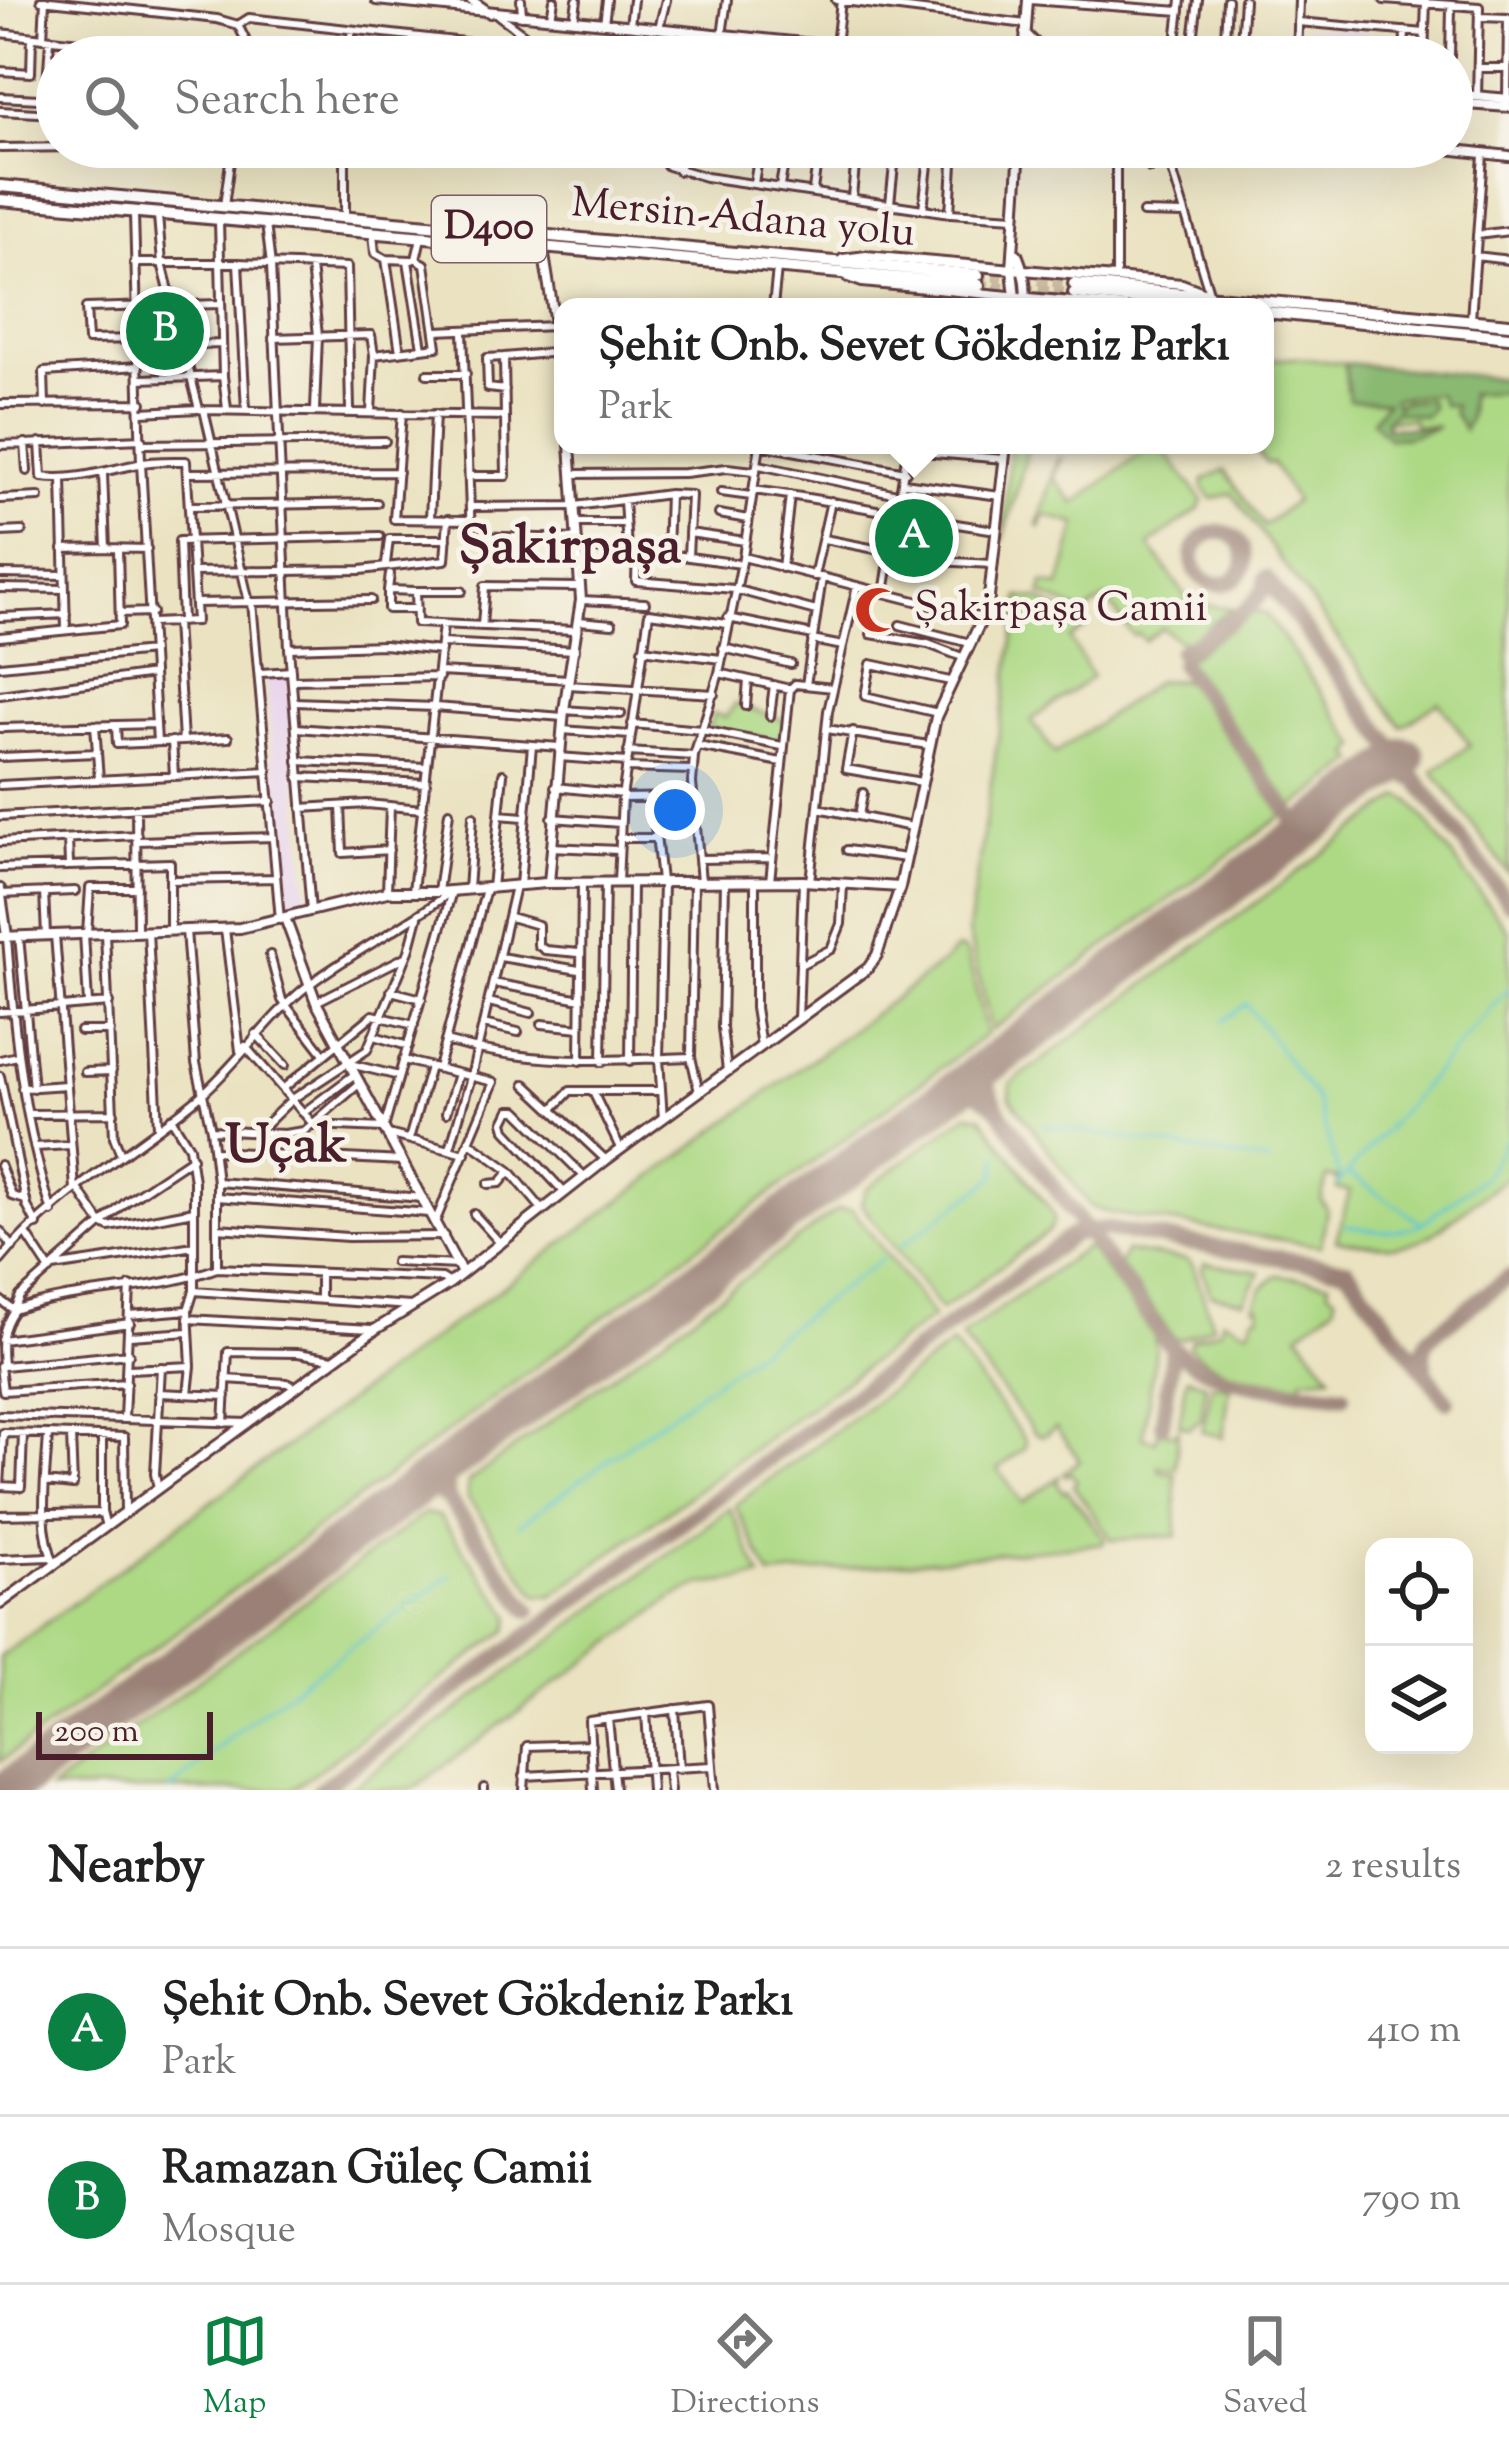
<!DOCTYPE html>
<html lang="en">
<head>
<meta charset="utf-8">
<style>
	:root { --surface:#fff; --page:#f2f2f2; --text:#222; --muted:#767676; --line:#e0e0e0; --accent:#0b8043 }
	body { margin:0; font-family:"Sorts Mill Goudy",serif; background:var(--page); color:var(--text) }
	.controls { position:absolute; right:36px; bottom:36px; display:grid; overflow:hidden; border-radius:24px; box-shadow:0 12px 48px #0002 }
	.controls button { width:108px; height:108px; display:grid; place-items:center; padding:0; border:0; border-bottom:3px solid var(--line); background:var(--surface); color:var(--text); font:60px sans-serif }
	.scale { position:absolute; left:36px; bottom:30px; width:177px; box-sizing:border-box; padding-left:12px; border:6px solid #4a1f2b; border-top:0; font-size:33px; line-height:42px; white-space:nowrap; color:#4a1f2b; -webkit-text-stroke:9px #f7f3e8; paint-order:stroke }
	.you { position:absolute; left:675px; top:810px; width:42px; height:42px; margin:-30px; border:9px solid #fff; border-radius:50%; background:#1a73e8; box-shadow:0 0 0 18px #1a73e833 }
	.badge { display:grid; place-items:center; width:78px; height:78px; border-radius:50%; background:var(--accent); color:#fff; font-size:39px; font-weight:700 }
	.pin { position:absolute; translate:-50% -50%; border:6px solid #fff; box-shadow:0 3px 12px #0006 }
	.popup { position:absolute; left:554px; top:298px; width:720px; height:156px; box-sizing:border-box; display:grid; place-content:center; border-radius:24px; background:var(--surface); filter:drop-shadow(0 3px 9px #0005); font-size:39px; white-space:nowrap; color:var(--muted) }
	.popup b { font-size:45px; color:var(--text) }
	.popup::after { content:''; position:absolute; left:50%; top:100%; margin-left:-24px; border:24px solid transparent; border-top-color:var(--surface) }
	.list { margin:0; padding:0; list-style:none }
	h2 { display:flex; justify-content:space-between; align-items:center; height:156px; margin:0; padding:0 48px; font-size:51px }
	h2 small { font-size:39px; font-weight:400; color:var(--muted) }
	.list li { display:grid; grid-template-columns:78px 1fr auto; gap:36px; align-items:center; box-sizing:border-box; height:168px; padding:0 48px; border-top:3px solid var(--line) }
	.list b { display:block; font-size:45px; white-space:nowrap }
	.list p { margin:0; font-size:39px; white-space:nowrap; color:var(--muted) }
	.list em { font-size:39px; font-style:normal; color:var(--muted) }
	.icon { flex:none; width:66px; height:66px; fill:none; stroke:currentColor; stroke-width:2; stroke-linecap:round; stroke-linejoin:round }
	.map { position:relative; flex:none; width:1509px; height:1790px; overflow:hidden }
	.search { position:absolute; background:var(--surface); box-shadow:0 12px 48px #0002; left:36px; right:36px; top:36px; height:132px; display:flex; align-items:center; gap:30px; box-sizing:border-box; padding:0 42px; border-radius:66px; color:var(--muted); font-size:45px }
	.sheet { height:492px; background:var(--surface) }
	nav { display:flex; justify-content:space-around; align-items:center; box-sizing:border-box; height:168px; border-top:3px solid var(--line); background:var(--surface); font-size:33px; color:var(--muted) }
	nav a { display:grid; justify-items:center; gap:6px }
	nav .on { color:var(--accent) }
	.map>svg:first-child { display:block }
	.built { fill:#e8d2ee }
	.green { fill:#add985; stroke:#7c7c58; stroke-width:3 }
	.forest { fill:#8ab972; stroke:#6a6c4e; stroke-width:3 }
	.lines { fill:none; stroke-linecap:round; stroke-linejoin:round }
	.stream { stroke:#58c5cf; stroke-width:3 }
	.taxiway { stroke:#9a8076; stroke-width:16 }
	.runway { stroke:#9a8076; stroke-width:39 }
	.trunk-tunnel { stroke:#cabba2; stroke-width:10; stroke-dasharray:10 5; stroke-linecap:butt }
	.minor-casing { stroke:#623c41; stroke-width:12 }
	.tertiary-casing { stroke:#623c41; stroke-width:12 }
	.secondary-casing { stroke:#623c41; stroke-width:14 }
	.trunk-casing { stroke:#623c41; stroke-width:16 }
	.minor { stroke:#fff; stroke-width:6 }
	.tertiary { stroke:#fff; stroke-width:6 }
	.secondary { stroke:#fff; stroke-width:8 }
	.trunk { stroke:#fff; stroke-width:10 }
	.labels { text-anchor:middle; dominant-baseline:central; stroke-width:10; stroke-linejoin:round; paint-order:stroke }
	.shield { fill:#f7f3e8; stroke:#7e5f64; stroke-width:3 }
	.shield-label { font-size:39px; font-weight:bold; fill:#4a1f2b }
	.street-label { font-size:42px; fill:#4a1f2b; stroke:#f7f3e8 }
	.poi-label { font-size:42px; fill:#4a1f2b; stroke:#f7f3e8; text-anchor:start }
	.district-label { font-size:54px; font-weight:bold; fill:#4a1f2b; stroke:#f7f3e8 }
</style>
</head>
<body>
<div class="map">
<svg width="1509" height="1790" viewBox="0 0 1509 1790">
	<rect width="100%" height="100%" fill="#f7f3e8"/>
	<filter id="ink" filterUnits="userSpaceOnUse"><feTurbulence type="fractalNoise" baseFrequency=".00833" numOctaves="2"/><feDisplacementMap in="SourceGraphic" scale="24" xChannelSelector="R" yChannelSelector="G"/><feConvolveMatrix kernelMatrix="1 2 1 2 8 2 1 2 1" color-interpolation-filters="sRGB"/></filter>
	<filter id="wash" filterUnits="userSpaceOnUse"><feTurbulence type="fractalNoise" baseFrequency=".004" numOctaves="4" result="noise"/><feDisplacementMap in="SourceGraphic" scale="48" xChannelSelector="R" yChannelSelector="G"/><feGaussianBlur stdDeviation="2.7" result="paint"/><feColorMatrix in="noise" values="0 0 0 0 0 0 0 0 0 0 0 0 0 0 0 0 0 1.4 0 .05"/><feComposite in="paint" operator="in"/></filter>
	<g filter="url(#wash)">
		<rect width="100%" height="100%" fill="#eae2c0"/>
		<path class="built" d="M1307 27 1401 35 1399 57H1304Z
			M288 675 308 905 284 908 266 678Z"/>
		<path class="green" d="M1296 358 1345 363 1346 390 1387 402 1372 421 1388 438 1406 437 1438 426H1414L1413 419 1386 420 1395 411 1424 416 1429 400 1401 402 1396 406 1393 398 1438 394 1443 405 1454 404 1464 428 1470 415 1469 394 1509 392V874L1433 771 1470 745 1439 702 1402 727 1232 493 1212 499 1203 488V481L1224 470 1264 526 1295 501 1272 463 1267 464 1251 445H1265V360Z
			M1010 445H1029L1003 541Z
			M1153 445H1160L1203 501 1199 509 1149 545 1187 598 1193 603 1232 608 1189 641 1181 642 1162 628 1144 641 1138 633 1133 636 1106 598 1084 613 1041 594 1043 583 1060 587 1077 524 1044 515 1040 527 1038 525 1058 459 1062 458 1054 477 1074 504Z
			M902 522 933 526 927 556 896 549Z
			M1020 597 1038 599 1088 626 1070 639 1092 677 1031 720 1055 754 1157 681 1181 680 1196 689 1282 808V816L992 1030 968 932Z
			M1254 612 1266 614 1358 746 1351 755 1356 761 1294 807 1286 803 1188 662V658Z
			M735 704 784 720 782 743 709 728 713 714 726 717Z
			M1401 796 1411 801 1509 932V1175L1431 1235C1401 1253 1370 1244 1336 1240L1350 1191 1337 1189 1338 1179 1327 1177 1321 1200 1327 1209 1321 1246 1109 1213 1091 1207 1010 1098 1011 1083Z
			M955 950 962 949 967 954 987 1034 0 1762V1657L943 963Z
			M968 1114 981 1116 1052 1212 1054 1221 1049 1231 941 1310 861 1204 866 1189Z
			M838 1209 853 1210 933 1317 552 1596 537 1595 467 1497 468 1482Z
			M1085 1248 1090 1249 1154 1336 1156 1349 1143 1437 1156 1441 1159 1431 1174 1434 1178 1430 1176 1468 1159 1467 1160 1471 1175 1473 1177 1536 1112 1540 1073 1485 1077 1481 1071 1473 1066 1476 1064 1473 1080 1460 1056 1428 1043 1436 1035 1434 961 1337Z
			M1126 1251 1187 1260 1193 1266 1213 1325 1182 1339 1174 1338 1119 1264Z
			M1205 1263 1260 1272 1244 1301 1210 1294 1202 1268Z
			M1277 1275 1329 1282 1328 1290 1335 1296V1305L1299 1333 1331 1375 1303 1378 1301 1385C1260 1378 1219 1377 1189 1346L1192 1339 1220 1329 1223 1319 1249 1331 1254 1316 1259 1315V1307L1254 1306 1262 1288Z
			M952 1344 1025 1440V1448L998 1469 1022 1503 1059 1477 1057 1484 1063 1492 1067 1490 1105 1539 1103 1543 770 1576 735 1505Z
			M1187 1377 1206 1384 1201 1419 1189 1428 1179 1425Z
			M1212 1385 1230 1386 1223 1437 1202 1432Z
			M730 1508 761 1577 700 1585 674 1597 411 1790H349Z
			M425 1513 439 1516 511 1615 508 1630 291 1790H50Z"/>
		<path class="forest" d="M1345 363 1509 379V392L1469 394V419L1464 430 1453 413 1454 405H1443L1438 394 1394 398 1396 406 1401 402 1429 400 1432 408 1424 416 1395 411 1386 420 1387 428 1438 427 1406 437 1388 438 1372 421 1386 402 1349 400Z"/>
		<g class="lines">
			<path class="stream" d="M1223 1021 1246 1004 1316 1099 1339 1176
				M1045 1125 1268 1162
				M1337 1185 1509 988
				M1424 1222 1485 1176 1509 1135
				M1345 1225C1373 1230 1397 1236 1422 1223L1348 1173
				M900 1247 995 1177 998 1157
				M519 1525 882 1259
				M170 1790 252 1719 451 1575"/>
			<path class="taxiway" d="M1193 558a26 26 0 1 1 52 0a26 26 0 1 1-52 0Z
				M1266 578 1417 780 1395 771 1378 778 1394 761 1391 747
				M1180 652C1204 636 1265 609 1266 578
				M1181 664 1293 818 1290 843
				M1417 780 1509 903
				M956 1089 973 1088 997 1108 984 1076 994 1061
				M997 1108 1166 1341C1214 1390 1278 1386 1343 1395
				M1425 1366 1423 1351 1429 1337 1509 1277
				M1162 1425 1173 1348
				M413 1491 430 1488 448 1499 445 1473 457 1458
				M448 1499 529 1610
				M319 1790 1072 1235 1104 1229 1347 1269 1447 1401"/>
			<path class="runway" d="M7 1790 1406 757"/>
		</g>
	</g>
	<g filter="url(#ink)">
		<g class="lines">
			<path class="trunk-tunnel" d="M978 275 1074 284
				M979 285 1074 293"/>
			<defs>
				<path id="minor" d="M41 0 217 19 238 25 245 39 244 57
					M521 0 522 16
					M836 0 1026 24
					M1030 0 1180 11
					M1384 0 1479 7 1477 97
					M1480 17 1508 18 1507 99
					M551 18 554 0
					M574 20 577 0
					M1298 22 1425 33
					M604 23 607 0
					M238 25 249 18 599 57
					M630 25 633 0
					M659 28 666 0
					M0 33 88 43
					M1177 33 1181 0
					M722 35 727 0
					M43 38 45 0
					M836 46 841 0
					M346 57 352 31
					M1191 57 1198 0
					M1224 57 1227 0
					M1240 57 1244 0
					M1404 57 1405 31
					M1424 57 1426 1
					M1450 57 1451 7
					M1478 68H1507
					M0 71 31 73 32 37
					M0 97 39 99
					M0 111 57 114
					M45 114 50 40
					M345 147V215
					M1064 147 1083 149
					M1165 147 1210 295
					M0 148 80 147
					M1116 154V278
					M1150 168 1151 147
					M679 171 684 147
					M754 183 760 147
					M780 186 787 147
					M813 190 819 147
					M852 196 857 147
					M890 203 896 147
					M224 206 232 147
					M923 209 930 147
					M950 213 954 147
					M1143 213 1185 214
					M134 214 141 463 157 742
					M158 216 162 263 199 409 204 410 249 602
					M219 221 223 376 227 409
					M373 234 375 253 386 259 400 352
					M1477 235 1509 231
					M1476 256 1509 260
					M386 259 412 260
					M408 261 422 348
					M134 263H238
					M311 266 318 336 315 410
					M773 307 777 269
					M1471 319 1483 155
					M436 331 555 326
					M463 332 471 536 577 539
					M273 338 371 335 374 355 371 412
					M139 339 88 340 86 308 220 304
					M138 347 222 344
					M374 355 437 347 425 264 416 259 421 238
					M504 357 487 358 488 388 505 390
					M427 374H466
					M140 379 223 376
					M0 404 142 403
					M45 405 44 372 139 366
					M204 410 505 416
					M246 410 238 263 347 267 350 410
					M142 412 198 409
					M402 413 394 519 471 520
					M40 442 42 477C76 481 104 471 138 464 153 460 171 461 186 461L196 621 152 623
					M25 443 27 471
					M142 444 385 441
					M0 445 142 439
					M760 445 906 472
					M910 451 1004 459
					M759 465 902 495
					M188 473 398 472
					M103 474 106 548 147 549
					M572 474 684 473 727 468 754 471
					M471 476H506L504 357 560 352
					M62 479 66 630
					M904 483 1000 496
					M753 490C835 500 914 519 997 530
					M721 492 751 496
					M0 499 39 497
					M624 500 627 550
					M190 506 377 503
					M471 507 575 506 669 494 691 495 688 556
					M719 514 748 519
					M430 518 435 414
					M576 523H625
					M0 532 22 531
					M689 533 745 541
					M824 539 937 561 992 564
					M63 549 106 548
					M578 549 637 550 741 564
					M637 550 636 581 734 589 816 611
					M667 553 669 494
					M743 557 982 618
					M386 564 389 539H447
					M782 568 790 495
					M193 572 361 570 445 560 448 519
					M0 574 64 575
					M390 574 388 590 416 591 417 623 575 630
					M814 576 831 501
					M0 588 65 589
					M388 590V609H417
					M416 591H462
					M884 593 908 445
					M581 600 645 603
					M252 602 280 920
					M195 603 371 600
					M120 613 152 612
					M0 617 66 614
					M728 618 813 635
					M579 621 612 624
					M182 622 179 541 380 536
					M900 625 970 643
					M482 626 485 586 579 587
					M871 634 928 644 962 657
					M0 637 120 625 118 550
					M812 640 843 646
					M442 643 575 650
					M289 648 384 645 441 651
					M723 648 791 664
					M642 649 721 659
					M0 666 152 651
					M439 672 569 679
					M261 673 291 671
					M719 673 790 689 770 881
					M292 680 439 677
					M568 685 714 694
					M806 685 822 578
					M790 689 795 684 833 688
					M0 695 153 674
					M294 702 435 707 563 717
					M746 706 748 680
					M564 710 621 714
					M938 713 865 696 871 664 950 681
					M770 716 774 685
					M632 724 702 730 782 746
					M95 725 99 779
					M116 726 117 744 183 741 176 622
					M0 728 156 724
					M296 728 560 747
					M827 729 928 745
					M562 730 630 735
					M853 731 846 769 921 782
					M172 741 174 776
					M183 741 228 738
					M698 746 781 762
					M628 752 694 756
					M0 757 97 753
					M559 757 627 762
					M298 761 426 767
					M626 768 692 770
					M299 777 426 783
					M0 785 268 771
					M555 787 623 794
					M622 798 691 797
					M652 798 661 881
					M341 806 343 853 389 850
					M136 808 137 931
					M302 808 367 804 422 809
					M818 808 912 827
					M499 815 524 817
					M0 816 271 801
					M859 816 863 793
					M552 818 620 823
					M619 838H656
					M68 839 69 864
					M137 841 273 837
					M0 842 137 835
					M551 847 618 850
					M847 850 906 858
					M699 859 772 858
					M0 868 170 863V930
					M172 880 276 878
					M701 881 692 783 694 756 719 673 743 557 760 445
					M725 881 722 1028 727 1071
					M618 882 622 798 649 613 727 624
					M810 882 828 711 857 586
					M755 883V1008L761 1046
					M520 885 532 745
					M492 888 503 774
					M468 890 473 816
					M413 891 443 625
					M44 892 46 935
					M387 892 390 806
					M438 892 449 812
					M0 894 75 891
					M510 917 538 925V945L545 950 579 953
					M225 929 240 1051
					M186 930 196 1063 211 1130 217 1182V1268C153 1293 79 1287 14 1310L20 1296 126 1202 192 1158
					M148 931 158 1127
					M84 933 88 1004
					M87 933 90 888H137
					M105 933 114 1137 121 1155
					M55 935 75 1189
					M19 936 33 1088
					M7 938C14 1031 23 1122 52 1212
					M270 955 282 1000 324 1054
					M500 957 579 970
					M800 965 831 949 841 924 843 884
					M493 983 581 999
					M391 991 422 999
					M316 1002 403 958
					M489 1002 531 1013
					M0 1012 109 1003
					M798 1019 803 881
					M483 1024 518 1032
					M542 1024 580 1028
					M80 1031H110
					M256 1034 285 1065
					M374 1036 408 1046
					M445 1041C531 1065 603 1061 691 1057L699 1092
					M245 1046 314 1125 384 1128 452 891
					M691 1057 694 881
					M0 1060 17 1056
					M403 1060 494 1082 436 1220
					M580 1061 582 882
					M630 1061 632 882
					M602 1062 605 882
					M350 1064 399 1076
					M438 1068 486 889
					M85 1072 112 1071
					M0 1076 27 1206 37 1225
					M525 1084 606 1160
					M285 1087 373 1015 414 1025
					M22 1088 66 1085
					M593 1092 620 1148
					M552 1110 570 1091H660
					M303 1113 355 1074
					M446 1113 458 1074
					M28 1114 114 1113
					M171 1118 189 1147 194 1181V1291L188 1310 191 1366 188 1394
					M663 1119 659 1059 663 883
					M212 1130 284 1134 304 1131 359 1084
					M258 1132 291 1100 367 1050 409 951 418 917
					M388 1134 465 1154
					M409 1139 430 1067
					M471 1143 510 1171 542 1209
					M35 1147 70 1145
					M450 1148 471 1077 515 886
					M214 1151 402 1161
					M0 1165 12 1196 26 1200
					M217 1182 423 1198
					M488 1184 500 1183 510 1171
					M79 1190 101 1223 109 1227 194 1211
					M564 1192 506 1130 504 1122 510 1110H517L584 1176
					M217 1197 429 1213
					M474 1214 501 1244
					M217 1228 348 1237 444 1236
					M0 1231 13 1247
					M27 1235 50 1270
					M395 1262 457 1265
					M53 1267 194 1246
					M217 1268 442 1278 450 1283
					M194 1291 411 1306
					M320 1299V1273
					M0 1300 14 1310C1 1329 1 1343 3 1366L129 1354
					M130 1315 188 1310
					M188 1319 372 1329
					M130 1336 189 1332
					M2 1340 130 1323
					M0 1366 3 1391 127 1383
					M129 1369 191 1366
					M226 1379 287 1383 296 1388
					M159 1393 226 1396
					M0 1415 248 1423
					M124 1418 130 1286
					M224 1423 228 1352 298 1353 333 1359
					M3 1433 0 1486 21 1487 23 1434
					M4 1433 48 1434
					M102 1436V1511L106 1527
					M45 1482 73 1485 71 1435
					M158 1488 155 1474 161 1367
					M0 1515 102 1513
					M0 1559 50 1557
					M55 1564C37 1527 46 1475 48 1434L124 1437 125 1513
					M675 1709 679 1769
					M646 1713 651 1790
					M608 1718 615 1790
					M668 1770 670 1790
					M524 1776 712 1766
					M484 1790V1788
					M524 1790 527 1746 591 1744
					M593 1790 589 1721 708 1705 715 1790"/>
				<path id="tertiary" d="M499 16 555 57
					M1297 57 1299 0
					M646 147 668 166 706 177 950 213 1015 217
					M266 224 271 265 289 648 311 911
					M0 1261C54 1194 135 1151 200 1096 239 1063 268 1016 310 984 354 951 405 927 449 893"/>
				<path id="secondary" d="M376 0 943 57
					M471 0 490 13
					M1025 33 1041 49 1114 57
					M773 45 885 57
					M1024 57 1028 0
					M1452 94 1509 99
					M1452 103 1509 107
					M1428 147 1509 156
					M543 249 563 373
					M1017 254C1024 271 1029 290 1023 307
					M843 259 866 256 1182 284 1203 292
					M848 277 862 282 1125 307
					M1016 307 1012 269 1020 147
					M549 883 564 710 581 600 570 445
					M0 889 7 936
					M285 918 316 1002 462 1273
					M0 937 240 928 387 892H438L546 883 803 881 900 887 936 717 988 606 1006 445
					M0 1604 376 1329 450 1283 606 1160 868 968 877 955 900 887"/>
				<path id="trunk" d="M0 186 978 275
					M0 200 979 285
					M1074 284 1509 324
					M1074 293 1218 307
					M1265 312 1509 337"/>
			</defs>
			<use href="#minor" class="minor-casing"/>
			<use href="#tertiary" class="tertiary-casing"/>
			<use href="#secondary" class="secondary-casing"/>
			<use href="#trunk" class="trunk-casing"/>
			<use href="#minor" class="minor"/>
			<use href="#tertiary" class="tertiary"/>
			<use href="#secondary" class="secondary"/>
			<use href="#trunk" class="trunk"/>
		</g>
	</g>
	<defs>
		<symbol id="mosque-bare" viewBox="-9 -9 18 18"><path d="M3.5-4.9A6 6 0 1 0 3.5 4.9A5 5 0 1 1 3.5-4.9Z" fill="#c8321e" stroke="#f7f3e8" stroke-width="2.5" paint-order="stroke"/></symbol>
	</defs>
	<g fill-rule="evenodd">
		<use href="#mosque-bare" x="845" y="577" width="66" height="66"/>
	</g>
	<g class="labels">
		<rect class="shield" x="432" y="196" width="114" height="66" rx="9"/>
		<g class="shield-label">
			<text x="489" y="229">D400</text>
		</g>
		<g class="street-label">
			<text transform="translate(743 220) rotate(5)">Mersin-Adana yolu</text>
		</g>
		<g class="poi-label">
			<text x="914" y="610">Şakirpaşa Camii</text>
		</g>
		<g class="district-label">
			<text x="570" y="549">Şakirpaşa</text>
			<text x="286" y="1148">Uçak</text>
		</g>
	</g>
</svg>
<div class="controls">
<button><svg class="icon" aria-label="locate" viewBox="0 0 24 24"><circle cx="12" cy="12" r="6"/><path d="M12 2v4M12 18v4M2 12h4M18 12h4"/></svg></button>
<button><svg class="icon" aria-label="layers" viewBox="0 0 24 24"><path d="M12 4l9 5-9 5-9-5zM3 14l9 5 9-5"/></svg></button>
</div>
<div class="scale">200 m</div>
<div class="you"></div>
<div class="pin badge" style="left:914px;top:538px">A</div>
<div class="popup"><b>Şehit Onb. Sevet Gökdeniz Parkı</b>Park</div>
<div class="pin badge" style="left:165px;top:331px">B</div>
<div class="search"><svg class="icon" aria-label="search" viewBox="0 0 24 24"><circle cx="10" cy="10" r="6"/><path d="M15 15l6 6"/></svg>Search here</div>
</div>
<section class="sheet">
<h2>Nearby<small>2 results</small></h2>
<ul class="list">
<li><span class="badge">A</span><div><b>Şehit Onb. Sevet Gökdeniz Parkı</b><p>Park</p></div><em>410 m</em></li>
<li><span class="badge">B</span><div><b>Ramazan Güleç Camii</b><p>Mosque</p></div><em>790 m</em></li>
</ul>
</section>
<nav>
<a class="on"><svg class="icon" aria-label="map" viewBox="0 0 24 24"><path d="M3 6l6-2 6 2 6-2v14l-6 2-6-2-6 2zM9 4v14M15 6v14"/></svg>Map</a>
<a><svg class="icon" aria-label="directions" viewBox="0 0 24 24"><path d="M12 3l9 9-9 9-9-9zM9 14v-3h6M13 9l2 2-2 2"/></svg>Directions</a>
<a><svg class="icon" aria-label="saved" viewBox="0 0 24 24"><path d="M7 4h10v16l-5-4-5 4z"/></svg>Saved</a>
</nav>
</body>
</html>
